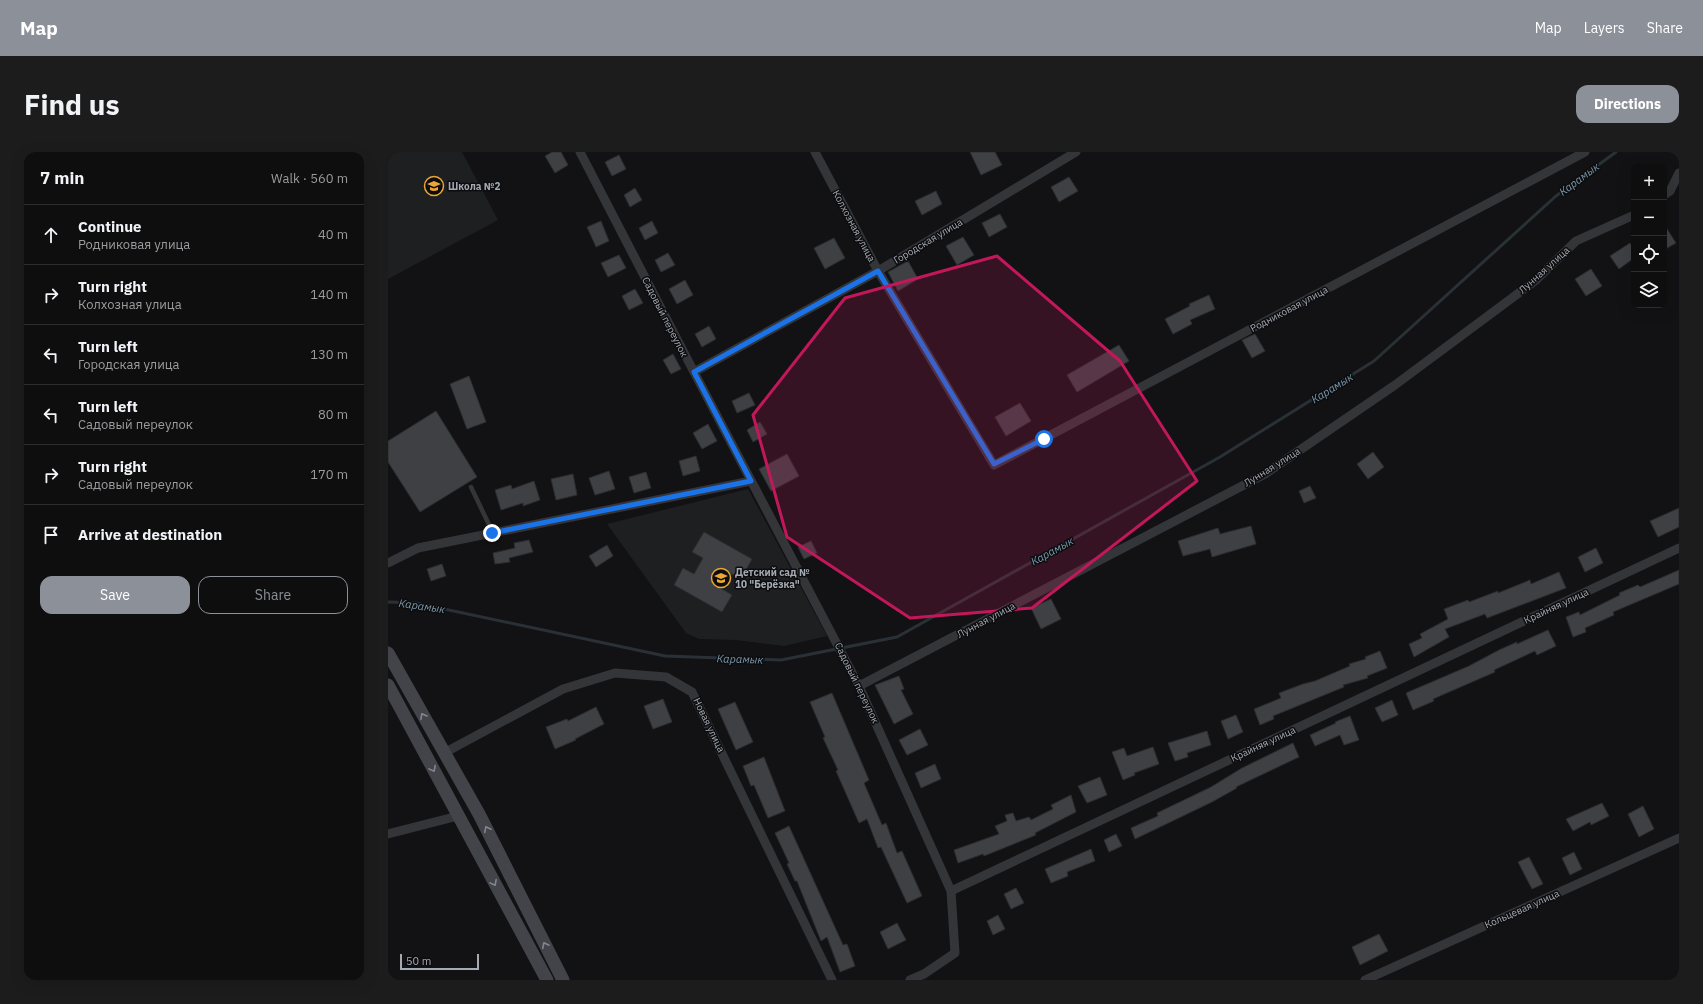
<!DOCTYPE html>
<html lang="en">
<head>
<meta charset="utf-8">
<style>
	:root { --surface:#0e0e0f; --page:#1c1c1d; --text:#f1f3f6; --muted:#9b9c9e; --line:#2e2e2f; --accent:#8c9099 }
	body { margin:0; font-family:"IBM Plex Sans",sans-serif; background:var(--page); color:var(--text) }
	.controls { position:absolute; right:12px; top:12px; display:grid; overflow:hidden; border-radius:8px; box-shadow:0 4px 16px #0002 }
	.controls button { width:36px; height:36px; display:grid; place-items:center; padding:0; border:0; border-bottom:1px solid var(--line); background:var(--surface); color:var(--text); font:20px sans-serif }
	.scale { position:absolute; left:12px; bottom:10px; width:79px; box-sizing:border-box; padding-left:4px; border:2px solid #a4aab4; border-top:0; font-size:11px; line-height:14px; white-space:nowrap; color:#a4aab4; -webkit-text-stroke:3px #0d0d0f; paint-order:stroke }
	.stop { position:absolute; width:12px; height:12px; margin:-9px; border:3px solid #1a73e8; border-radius:50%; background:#fff }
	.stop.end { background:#1a73e8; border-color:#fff; box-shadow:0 1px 4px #0008 }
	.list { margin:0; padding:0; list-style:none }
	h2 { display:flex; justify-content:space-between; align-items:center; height:52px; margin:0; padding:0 16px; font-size:17px }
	h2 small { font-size:13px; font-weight:400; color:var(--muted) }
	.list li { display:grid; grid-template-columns:26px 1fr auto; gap:12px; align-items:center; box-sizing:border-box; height:60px; padding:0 16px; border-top:1px solid var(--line) }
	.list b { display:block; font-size:15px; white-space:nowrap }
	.list p { margin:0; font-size:13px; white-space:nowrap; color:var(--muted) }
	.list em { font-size:13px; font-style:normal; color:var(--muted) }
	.actions { display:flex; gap:8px; padding:12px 16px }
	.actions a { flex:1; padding:9px 0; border:1px solid var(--accent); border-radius:12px; text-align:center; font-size:14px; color:var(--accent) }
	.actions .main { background:var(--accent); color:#fff }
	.icon { flex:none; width:22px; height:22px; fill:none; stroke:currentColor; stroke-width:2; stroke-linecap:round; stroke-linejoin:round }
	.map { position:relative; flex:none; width:1291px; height:828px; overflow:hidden; border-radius:12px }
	header { display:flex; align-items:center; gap:24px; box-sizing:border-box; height:56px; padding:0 20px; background:var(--accent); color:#fff }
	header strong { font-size:19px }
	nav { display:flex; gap:22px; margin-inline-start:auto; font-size:14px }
	.intro { display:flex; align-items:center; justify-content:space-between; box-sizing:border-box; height:96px; padding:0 24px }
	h1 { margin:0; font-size:28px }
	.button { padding:10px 18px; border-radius:12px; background:var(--accent); color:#fff; font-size:14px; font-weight:700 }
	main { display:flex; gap:24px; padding:0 24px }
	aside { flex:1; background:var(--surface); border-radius:12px; box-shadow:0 4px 16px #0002 }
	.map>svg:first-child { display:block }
	.built { fill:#1e1f21 }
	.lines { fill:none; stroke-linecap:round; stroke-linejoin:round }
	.stream { stroke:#293137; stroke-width:3 }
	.building { fill:#3e4044; stroke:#2c2d30 }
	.lane { stroke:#343539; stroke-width:4.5 }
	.street { stroke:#343539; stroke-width:9 }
	.secondary { stroke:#424449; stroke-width:13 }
	.oneway { stroke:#82868f }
	.route { stroke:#1a73e8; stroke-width:5 }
	.marked { fill:#c2185b; fill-opacity:0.2; stroke:#c2185b; stroke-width:3; stroke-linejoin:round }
	.labels { text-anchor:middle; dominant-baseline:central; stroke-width:3; stroke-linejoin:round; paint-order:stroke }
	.poi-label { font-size:10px; font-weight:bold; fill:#a4aab4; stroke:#0d0d0f; text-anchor:start }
	.street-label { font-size:10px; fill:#a4aab4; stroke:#0d0d0f }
	.water-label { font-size:11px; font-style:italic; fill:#7c99ae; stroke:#0d0d0f }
</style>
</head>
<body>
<header>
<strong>Map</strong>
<nav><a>Map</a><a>Layers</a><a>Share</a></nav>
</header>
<div class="intro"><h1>Find us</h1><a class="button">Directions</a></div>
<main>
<aside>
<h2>7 min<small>Walk · 560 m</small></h2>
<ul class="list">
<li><svg class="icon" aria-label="ahead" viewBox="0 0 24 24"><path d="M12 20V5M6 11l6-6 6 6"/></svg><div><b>Continue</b><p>Родниковая улица</p></div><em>40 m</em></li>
<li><svg class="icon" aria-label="right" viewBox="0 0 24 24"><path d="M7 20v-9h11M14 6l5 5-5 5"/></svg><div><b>Turn right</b><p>Колхозная улица</p></div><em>140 m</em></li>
<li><svg class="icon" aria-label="left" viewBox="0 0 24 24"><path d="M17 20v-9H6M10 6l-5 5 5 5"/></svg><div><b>Turn left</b><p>Городская улица</p></div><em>130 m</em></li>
<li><svg class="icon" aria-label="left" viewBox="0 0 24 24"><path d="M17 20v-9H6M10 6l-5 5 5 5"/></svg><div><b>Turn left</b><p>Садовый переулок</p></div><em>80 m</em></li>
<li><svg class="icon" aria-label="right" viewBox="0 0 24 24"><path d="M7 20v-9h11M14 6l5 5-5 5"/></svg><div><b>Turn right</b><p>Садовый переулок</p></div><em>170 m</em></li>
<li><svg class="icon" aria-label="arrive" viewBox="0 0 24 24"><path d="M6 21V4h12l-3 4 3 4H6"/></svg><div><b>Arrive at destination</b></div></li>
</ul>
<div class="actions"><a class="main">Save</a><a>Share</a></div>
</aside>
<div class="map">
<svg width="1291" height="828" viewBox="0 0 1291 828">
	<rect width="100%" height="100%" fill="#121214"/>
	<path class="built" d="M0 0H74L110 68 0 127Z
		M360 337 439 484 396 494 348 488 311 487 298 481 219 372Z"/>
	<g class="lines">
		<path class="stream" d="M0 450 28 451 277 504 393 508 509 485 832 305 986 209 1168 44 1228 0"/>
	</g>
	<path class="building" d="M164 0H173L180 13 167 21 157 4Z
		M582 0H607L614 13 593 23Z
		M231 3 238 17 224 24 217 10Z
		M681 25 690 39 671 50 663 35Z
		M247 36 254 48 242 55 236 43Z
		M548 39 554 52 534 63 527 49Z
		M612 62 619 75 601 85 594 71Z
		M213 69 221 89 208 95 199 75Z
		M264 69 270 81 257 88 251 76Z
		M1276 72 1288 91 1276 98Z
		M575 85 586 103 569 113 558 94Z
		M446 86 457 106 437 117 426 96Z
		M1242 91 1246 97V106L1231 117 1222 104Z
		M280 101 287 113 273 120 267 108Z
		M231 103 238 116 220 125 213 111Z
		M520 109 530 127 510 139 500 120Z
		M1203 117 1214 134 1198 144 1187 127Z
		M297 128 305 143 289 152 281 137Z
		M247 137 255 151 241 158 234 144Z
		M821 143 827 157 802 168 804 172 785 182 777 167 802 154 801 152Z
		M321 174 328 187 314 195 307 182Z
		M867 182 877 199 864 206 854 188Z
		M731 193 741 209 689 240 679 223Z
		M285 202 293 217 283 222 275 208Z
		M81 224 98 270 79 277 62 232Z
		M361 241 367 253 349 261 344 249Z
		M632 251 643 269 618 284 607 265Z
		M48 259 89 325 32 360 0 310V289Z
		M372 270 379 282 365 290 359 278Z
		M320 272 329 289 314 297 305 281Z
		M985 300 996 315 980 327 969 312Z
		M399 302 411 324 383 339 371 317Z
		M308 304 312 319 295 324 291 309Z
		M221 319 227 337 207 343 201 326Z
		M258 320 263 336 246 341 241 325Z
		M185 322 189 343 168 348 163 327Z
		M146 329 152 348 135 354V351L113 358 107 338 123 333 124 337Z
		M922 334 928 346 916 351 911 339Z
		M1291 356V375L1270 385 1262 369Z
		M863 374 868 392 824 405 822 397 795 404 790 389 830 376 832 382Z
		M316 380 364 407 353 427 338 419 329 434 344 443 334 460 286 433 295 416 306 422 315 406 304 400Z
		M141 388 145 400 121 406 122 410 107 412 105 401 127 396 126 391Z
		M423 389 429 401 416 407 410 395Z
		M219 393 225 404 208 415 201 404Z
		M1208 396 1215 411 1197 420 1190 405Z
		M54 412 58 424 43 429 39 417Z
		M1291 418V432L1225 460 1226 463 1197 476 1198 480 1185 485 1178 465 1191 460 1192 463 1232 443 1231 441 1250 433 1252 435Z
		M1171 420 1178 436 1099 466 1097 462 1057 477 1061 485 1026 505 1021 492 1034 486 1032 482 1060 467 1056 457 1080 448 1081 450 1110 439V441L1142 428 1143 432Z
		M663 447 673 467 653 477 643 456Z
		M1160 478 1168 494 1149 503 1147 499 1106 518 1107 520 1045 547 1046 549 1025 558 1018 541 1081 514 1111 498 1129 490V492Z
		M992 499 999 516 979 524 980 526 955 533 956 535 885 564 886 567 872 573 866 557 893 546 891 541 915 532 927 529 962 514 961 512 978 507 977 505Z
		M511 524 516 537 513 538 525 562 506 572 487 533Z
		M444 541 481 628 476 631 494 673 498 671 509 701 514 699 534 744 519 751 493 695 490 696 479 667 471 671 448 619 450 618 435 586 437 585 422 550Z
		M275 547 284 570 265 577 256 554Z
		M1004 548 1010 563 994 570 987 556Z
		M347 550 365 590 348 598 330 557Z
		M208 555 216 572 187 587 188 588 167 597 158 575 179 567 180 569Z
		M848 563 855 580 840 587 833 569Z
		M962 564 971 588 956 593 952 583 927 594 922 583 948 571 947 570Z
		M532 577 540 593 519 603 511 588Z
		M819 579 823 593 799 601 800 605 787 609 780 591Z
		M905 591 911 605 848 635 849 636 824 650 747 687 743 676 770 664 769 661 823 635 854 616Z
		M765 595 771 612 746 621 747 623 735 628 724 600 736 596 739 604Z
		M376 605 397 659 380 666 366 633 363 634 355 614Z
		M547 612 553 627 533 636 527 621Z
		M712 625 719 643 699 651 690 634Z
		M683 643 688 660 647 681 648 683 596 704 595 702 570 711 566 698 611 682 607 674 619 669 617 663 625 661 628 669 641 665 643 668 665 657 663 653Z
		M1214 651 1221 664 1203 673 1202 670 1185 679 1178 667Z
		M1255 654 1266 677 1251 685 1240 662Z
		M401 674 455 793 459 792 467 814 452 820 439 785 433 789 409 729H407L399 712 401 711 387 681Z
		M728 682 734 694 721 700 716 688Z
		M703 697 707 709 679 720 680 724 663 731 657 717Z
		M1186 700 1194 717 1182 723 1174 706Z
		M1141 705 1155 732 1144 737 1130 710Z
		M628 736 636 751 623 757 616 742Z
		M610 763 617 777 605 783 599 769Z
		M509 771 518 788 500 797 492 780Z
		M991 782 1000 799 972 813 964 795Z"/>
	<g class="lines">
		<path class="lane" d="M83 335 105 381"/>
		<path class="street" d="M192 0 306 220 471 534 563 739
			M427 0 490 119 606 313 1197 0
			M1276 43 1282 39 1291 21
			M306 220 490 119 688 0
			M0 411 30 396 363 329
			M471 534 877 322 1007 233 1147 129 1188 89 1246 63
			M56 601 175 537 227 521 278 525 304 540 444 828
			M0 682 70 664
			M522 828 536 822 567 801 563 739 1291 396
			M977 828 1291 686"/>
		<path class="secondary" d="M0 501 91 662 175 828
			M0 533 159 828"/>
	</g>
	<defs><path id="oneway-chevron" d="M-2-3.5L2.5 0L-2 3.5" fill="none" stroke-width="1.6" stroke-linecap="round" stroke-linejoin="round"/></defs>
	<g class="oneway">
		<use href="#oneway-chevron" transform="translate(35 564) rotate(-119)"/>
		<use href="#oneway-chevron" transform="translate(45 617) rotate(62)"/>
		<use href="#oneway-chevron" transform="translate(99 677) rotate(-117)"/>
		<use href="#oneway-chevron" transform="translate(106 731) rotate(62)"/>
		<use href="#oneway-chevron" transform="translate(157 793) rotate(-117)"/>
	</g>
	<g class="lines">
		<path class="route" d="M104 381 363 329 306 220 490 119 606 312 656 287"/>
	</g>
	<path class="marked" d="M609 104 732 209 809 329 644 456 522 466 399 385 365 263 457 146Z"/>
	<defs>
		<symbol id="school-ring" viewBox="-11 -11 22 22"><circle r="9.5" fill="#0d0d0f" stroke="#eba633" stroke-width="1.5"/><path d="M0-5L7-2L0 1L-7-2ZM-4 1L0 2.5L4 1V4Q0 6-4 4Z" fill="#eba633"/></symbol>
	</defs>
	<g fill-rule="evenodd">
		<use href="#school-ring" x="35" y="23" width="22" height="22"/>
		<use href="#school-ring" x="322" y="415" width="22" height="22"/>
	</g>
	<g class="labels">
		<g class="poi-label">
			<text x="60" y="34">Школа №2</text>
			<text x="347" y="420">Детский сад №<tspan x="347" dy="12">10 "Берёзка"</tspan></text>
		</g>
		<g class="street-label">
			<text transform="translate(466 74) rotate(62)">Колхозная улица</text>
			<text transform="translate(540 89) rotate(-31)">Городская улица</text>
			<text transform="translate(1156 118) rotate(-42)">Лунная улица</text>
			<text transform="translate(901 157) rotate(-28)">Родниковая улица</text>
			<text transform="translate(277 165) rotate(63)">Садовый переулок</text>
			<text transform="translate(884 315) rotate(-32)">Лунная улица</text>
			<text transform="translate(1168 454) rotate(-25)">Крайняя улица</text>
			<text transform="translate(598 468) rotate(-28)">Лунная улица</text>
			<text transform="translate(469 531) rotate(64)">Садовый переулок</text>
			<text transform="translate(321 573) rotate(64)">Новая улица</text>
			<text transform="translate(875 592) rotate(-25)">Крайняя улица</text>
			<text transform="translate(1134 757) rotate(-24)">Кольцевая улица</text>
		</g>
		<g class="water-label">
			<text transform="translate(1191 27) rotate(-37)">Карамык</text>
			<text transform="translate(944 236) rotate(-32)">Карамык</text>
			<text transform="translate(664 399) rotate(-29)">Карамык</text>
			<text transform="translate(34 454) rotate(8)">Карамык</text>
			<text transform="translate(352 507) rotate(2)">Карамык</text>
		</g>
	</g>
</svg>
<div class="controls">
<button>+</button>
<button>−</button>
<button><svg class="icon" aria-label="locate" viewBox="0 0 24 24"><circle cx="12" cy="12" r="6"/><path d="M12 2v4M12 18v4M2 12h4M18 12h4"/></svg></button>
<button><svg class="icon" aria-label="layers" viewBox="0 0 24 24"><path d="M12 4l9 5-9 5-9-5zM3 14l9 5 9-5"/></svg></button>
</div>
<div class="scale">50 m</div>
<div class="stop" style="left:656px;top:287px"></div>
<div class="stop end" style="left:104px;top:381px"></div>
</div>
</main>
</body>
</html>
